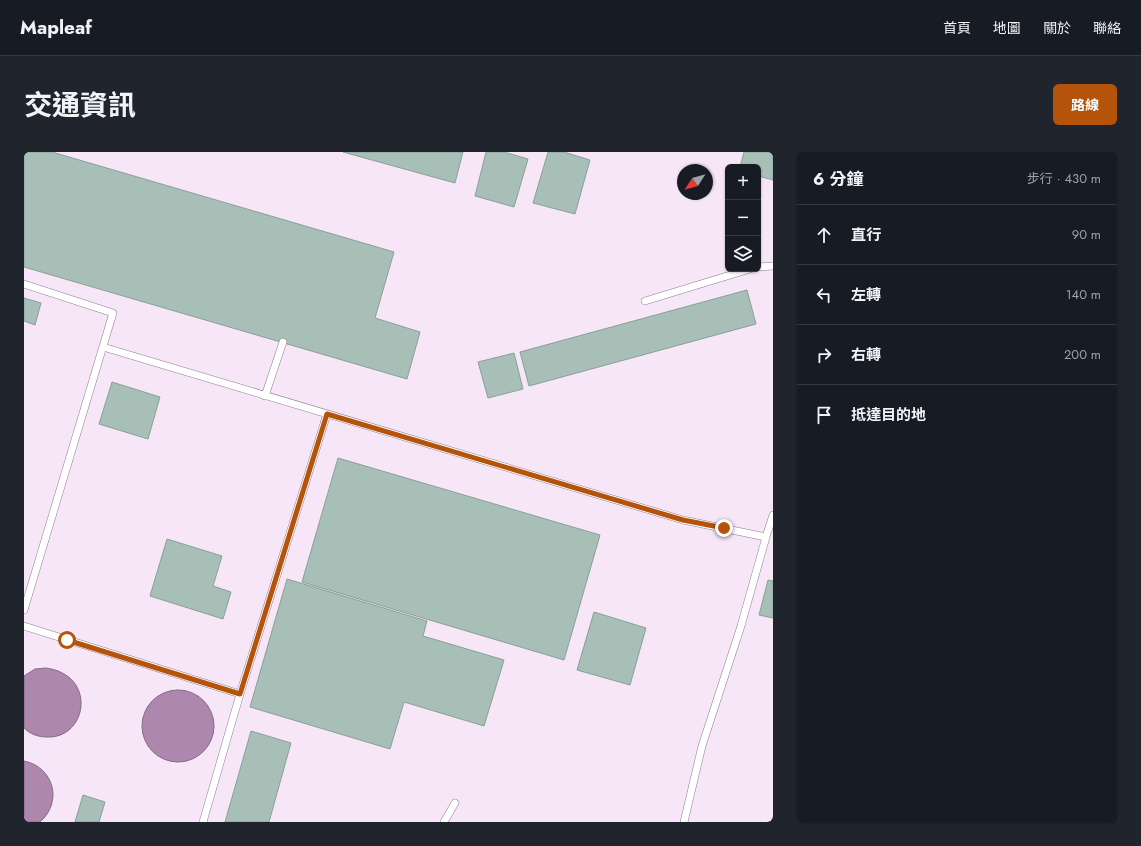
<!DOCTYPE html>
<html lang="zh-TW">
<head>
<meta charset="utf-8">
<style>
	:root { --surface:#171b24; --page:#20242c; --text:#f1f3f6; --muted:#9ea1a6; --line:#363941; --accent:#b45309 }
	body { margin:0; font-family:Jost,"Noto Sans TC",sans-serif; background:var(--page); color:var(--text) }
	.controls { position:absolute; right:12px; top:12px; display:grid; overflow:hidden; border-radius:6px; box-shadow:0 1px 3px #0004 }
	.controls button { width:36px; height:36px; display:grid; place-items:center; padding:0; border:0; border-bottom:1px solid var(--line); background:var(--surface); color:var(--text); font:20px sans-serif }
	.compass { position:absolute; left:653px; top:12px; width:36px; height:36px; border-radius:50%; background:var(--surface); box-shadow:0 1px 3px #0004; rotate:234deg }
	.stop { position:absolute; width:12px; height:12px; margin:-9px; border:3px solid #b45309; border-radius:50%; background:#fff }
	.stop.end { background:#b45309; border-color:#fff; box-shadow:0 1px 4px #0008 }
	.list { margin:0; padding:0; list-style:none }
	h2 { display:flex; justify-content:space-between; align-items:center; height:52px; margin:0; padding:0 16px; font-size:17px }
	h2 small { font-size:13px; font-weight:400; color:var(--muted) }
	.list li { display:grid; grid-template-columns:26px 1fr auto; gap:12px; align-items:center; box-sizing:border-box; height:60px; padding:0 16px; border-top:1px solid var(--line) }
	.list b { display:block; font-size:15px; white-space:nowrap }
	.list em { font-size:13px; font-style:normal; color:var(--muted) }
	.icon { flex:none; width:22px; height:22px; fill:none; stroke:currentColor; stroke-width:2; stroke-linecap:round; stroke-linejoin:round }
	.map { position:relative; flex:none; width:749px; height:670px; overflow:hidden; border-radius:6px }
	header { display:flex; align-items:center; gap:24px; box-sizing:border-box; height:56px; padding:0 20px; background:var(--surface); border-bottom:1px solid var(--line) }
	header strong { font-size:19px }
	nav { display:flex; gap:22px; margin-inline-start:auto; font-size:14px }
	.intro { display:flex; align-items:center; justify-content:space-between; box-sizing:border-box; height:96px; padding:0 24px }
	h1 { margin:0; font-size:28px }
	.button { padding:10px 18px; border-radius:6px; background:var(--accent); color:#fff; font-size:14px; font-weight:700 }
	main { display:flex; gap:24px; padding:0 24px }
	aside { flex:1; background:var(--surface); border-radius:6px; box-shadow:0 1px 3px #0004 }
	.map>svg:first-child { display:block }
	.water { fill:#ad87ad; stroke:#876a87 }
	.building { fill:#a7bfb7; stroke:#88a098 }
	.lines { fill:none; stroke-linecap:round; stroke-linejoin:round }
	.service-casing { stroke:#8e7f8e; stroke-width:8 }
	.service { stroke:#fff; stroke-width:7 }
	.route { stroke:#b45309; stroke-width:5 }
</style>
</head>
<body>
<header>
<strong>Mapleaf</strong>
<nav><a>首頁</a><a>地圖</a><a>關於</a><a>聯絡</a></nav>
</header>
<div class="intro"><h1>交通資訊</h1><a class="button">路線</a></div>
<main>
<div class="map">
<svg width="749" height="670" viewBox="0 0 749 670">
	<rect width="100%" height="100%" fill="#f7e6f7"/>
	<path class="water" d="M22 516C74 523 63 587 23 585 14 585 6 582 0 576V524L11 517Z
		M118 574a36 36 0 1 1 72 0a36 36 0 1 1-72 0Z
		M0 609C30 615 39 650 16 670H0Z"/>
	<path class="building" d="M0 0H28L370 100 351 166 396 180 383 227 0 115Z
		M319 0H439L431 31Z
		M462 0H480L504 7 490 55 451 44Z
		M524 0H540L566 8 551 62 509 51Z
		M720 0H749V28L734 24V15H716Z
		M723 138 732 172 505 234 496 200Z
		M0 146 17 151 11 173 0 169Z
		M490 201 499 237 464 246 454 210Z
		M88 230 136 245 124 287 75 272Z
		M314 306 576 383 540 508 278 430Z
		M143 387 198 404 189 434 207 440 199 467 126 444Z
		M263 427 403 469 399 484 480 508 460 574 380 550 366 597 226 555Z
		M744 428 749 429V466L735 463Z
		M570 460 622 476 606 533 553 518Z
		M227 579 267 591 245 670H201Z
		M59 643 81 650 75 670H51Z"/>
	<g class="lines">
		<defs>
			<path id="service" d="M734 115 749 114
				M0 132 89 161 0 458
				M621 149 726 117
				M79 195 659 368 742 385
				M241 244 259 190
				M0 474 216 542
				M179 670 216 542 303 262
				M420 670 431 651
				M660 670 678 594 717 474 742 385 749 363"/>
		</defs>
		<use href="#service" class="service-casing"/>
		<use href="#service" class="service"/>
	</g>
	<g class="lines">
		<path class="route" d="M43 488 216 542 303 262 659 368 700 376"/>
	</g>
</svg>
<div class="controls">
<button>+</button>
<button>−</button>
<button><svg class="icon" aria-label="layers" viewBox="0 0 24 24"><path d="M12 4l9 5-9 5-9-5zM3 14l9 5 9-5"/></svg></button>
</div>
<svg class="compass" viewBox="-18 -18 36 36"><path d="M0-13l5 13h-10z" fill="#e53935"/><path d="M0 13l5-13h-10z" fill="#9ea1a6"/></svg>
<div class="stop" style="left:43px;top:488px"></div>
<div class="stop end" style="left:700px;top:376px"></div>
</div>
<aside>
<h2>6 分鐘<small>步行 · 430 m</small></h2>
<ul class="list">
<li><svg class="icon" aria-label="ahead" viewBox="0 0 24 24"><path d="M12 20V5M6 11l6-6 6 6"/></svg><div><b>直行</b></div><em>90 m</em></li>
<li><svg class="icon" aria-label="left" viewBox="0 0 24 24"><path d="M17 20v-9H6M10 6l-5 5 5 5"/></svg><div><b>左轉</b></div><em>140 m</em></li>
<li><svg class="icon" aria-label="right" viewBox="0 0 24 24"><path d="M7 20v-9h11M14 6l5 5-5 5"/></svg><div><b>右轉</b></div><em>200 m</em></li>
<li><svg class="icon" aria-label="arrive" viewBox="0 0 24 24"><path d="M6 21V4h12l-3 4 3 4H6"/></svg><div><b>抵達目的地</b></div></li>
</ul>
</aside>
</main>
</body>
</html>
